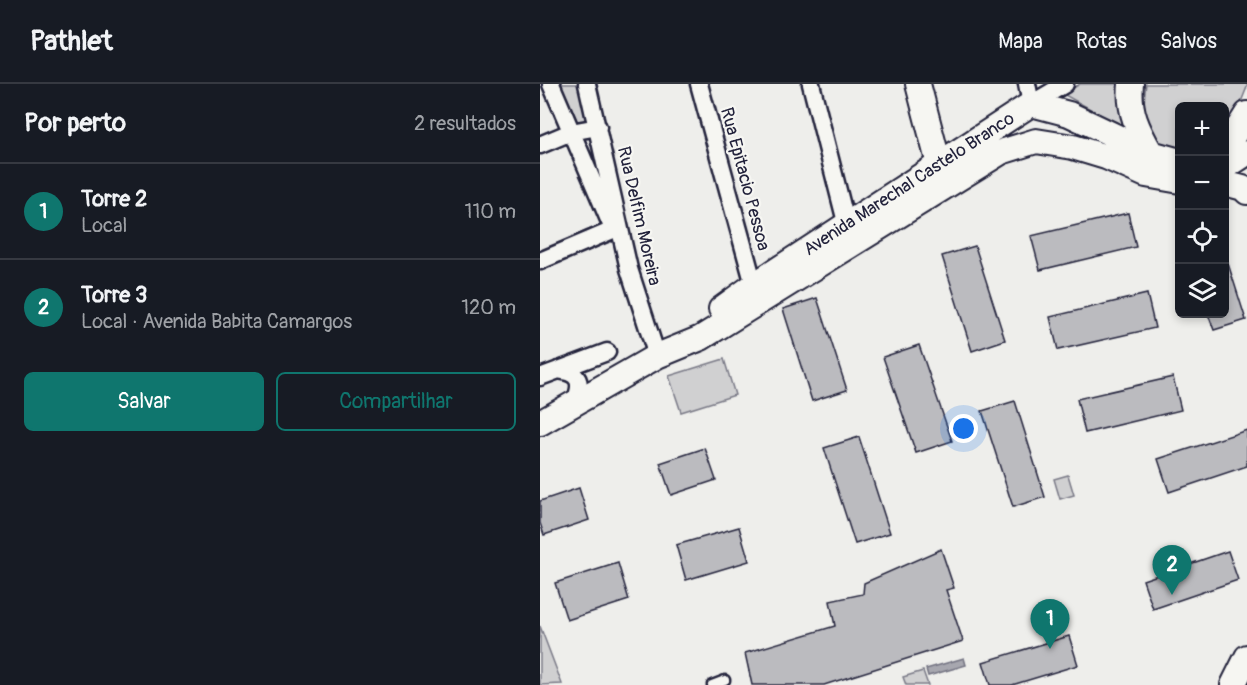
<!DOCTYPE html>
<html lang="pt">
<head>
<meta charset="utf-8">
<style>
	:root { --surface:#171b24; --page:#20242c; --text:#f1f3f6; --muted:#9ea1a6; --line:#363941; --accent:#0f766e }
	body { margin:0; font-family:Pangolin,sans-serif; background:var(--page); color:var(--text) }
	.controls { position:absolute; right:18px; top:18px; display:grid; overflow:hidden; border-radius:9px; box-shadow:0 3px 9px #0003 }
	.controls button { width:54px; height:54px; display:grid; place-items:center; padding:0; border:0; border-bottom:2px solid var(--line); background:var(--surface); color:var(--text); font:30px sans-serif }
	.you { position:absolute; left:424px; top:345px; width:21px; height:21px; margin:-15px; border:4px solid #fff; border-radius:50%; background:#1a73e8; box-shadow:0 0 0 9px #1a73e833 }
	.badge { display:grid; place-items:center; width:39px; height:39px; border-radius:50%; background:var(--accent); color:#fff; font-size:20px; font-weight:700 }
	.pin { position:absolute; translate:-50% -50px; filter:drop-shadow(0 2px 3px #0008) }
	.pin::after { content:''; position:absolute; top:32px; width:21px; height:18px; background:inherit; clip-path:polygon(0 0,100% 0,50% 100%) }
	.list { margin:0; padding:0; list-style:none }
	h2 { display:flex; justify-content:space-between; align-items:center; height:78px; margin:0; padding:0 24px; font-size:26px }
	h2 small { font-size:20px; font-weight:400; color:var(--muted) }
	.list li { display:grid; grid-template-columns:39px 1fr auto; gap:18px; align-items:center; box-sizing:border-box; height:96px; padding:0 24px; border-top:2px solid var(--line) }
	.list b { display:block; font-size:22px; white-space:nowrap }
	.list p { margin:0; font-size:20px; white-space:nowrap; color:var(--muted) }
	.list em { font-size:20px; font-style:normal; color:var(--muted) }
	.actions { display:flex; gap:12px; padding:18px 24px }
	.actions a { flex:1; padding:14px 0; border:2px solid var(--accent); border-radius:9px; text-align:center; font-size:21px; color:var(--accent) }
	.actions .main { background:var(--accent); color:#fff }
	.icon { flex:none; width:33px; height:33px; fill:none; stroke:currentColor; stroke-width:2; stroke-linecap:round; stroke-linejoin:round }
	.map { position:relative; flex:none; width:707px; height:601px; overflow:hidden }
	header { display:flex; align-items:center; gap:36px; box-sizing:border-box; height:84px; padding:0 30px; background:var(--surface); border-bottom:2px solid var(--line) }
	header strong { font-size:28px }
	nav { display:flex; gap:33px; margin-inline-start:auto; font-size:21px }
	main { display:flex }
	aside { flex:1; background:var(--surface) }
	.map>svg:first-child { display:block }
	.green { fill:#d0d0d1; stroke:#797986; stroke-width:1.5 }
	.water { fill:#a7a7af; stroke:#727281; stroke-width:1.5 }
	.building { fill:#bbbbbf; stroke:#22223b; stroke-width:1.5 }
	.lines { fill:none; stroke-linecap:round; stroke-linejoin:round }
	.lane-casing { stroke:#22223b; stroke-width:13 }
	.street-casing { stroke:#22223b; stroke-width:21 }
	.secondary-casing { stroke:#22223b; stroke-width:28 }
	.lane { stroke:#f6f6f2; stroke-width:8 }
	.street { stroke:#f6f6f2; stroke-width:16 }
	.secondary { stroke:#f6f6f2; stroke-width:24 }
	.labels { text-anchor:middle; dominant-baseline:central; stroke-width:4.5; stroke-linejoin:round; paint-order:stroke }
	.street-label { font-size:18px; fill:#22223b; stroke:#f6f6f2 }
</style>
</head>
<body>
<header>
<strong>Pathlet</strong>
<nav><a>Mapa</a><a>Rotas</a><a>Salvos</a></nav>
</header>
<main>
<aside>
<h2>Por perto<small>2 resultados</small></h2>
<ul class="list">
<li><span class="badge">1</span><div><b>Torre 2</b><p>Local</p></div><em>110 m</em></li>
<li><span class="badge">2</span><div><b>Torre 3</b><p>Local · Avenida Babita Camargos</p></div><em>120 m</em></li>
</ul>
<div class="actions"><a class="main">Salvar</a><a>Compartilhar</a></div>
</aside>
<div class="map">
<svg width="707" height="601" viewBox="0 0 707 601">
	<rect width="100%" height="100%" fill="#eeeeeb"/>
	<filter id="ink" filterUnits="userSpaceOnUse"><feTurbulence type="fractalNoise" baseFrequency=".0167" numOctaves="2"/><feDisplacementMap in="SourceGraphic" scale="12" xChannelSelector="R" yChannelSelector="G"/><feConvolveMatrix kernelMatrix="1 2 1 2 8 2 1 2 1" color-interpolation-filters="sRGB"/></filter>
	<g filter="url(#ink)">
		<path class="green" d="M11 0H47L58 42 32 47Z
			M540 0H584L594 49 523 10Z
			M606 0H707V3L695 33 685 41 684 22H640L639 65 621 63C607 39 601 29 606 0Z
			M184 275 195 311 141 328 129 292Z
			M528 391 534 411 520 415 514 395Z
			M0 542 22 600 0 601Z
			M383 587 388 601H366L363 593Z"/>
		<path class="water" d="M424 574 426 581 388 592 386 585Z"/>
		<path class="building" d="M588 129 596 163 500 186 491 152Z
			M435 162 465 256 432 267 402 172Z
			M684 167 706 236 674 246 668 230H684Z
			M607 210 615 244 518 266 510 233Z
			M277 214 307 306 272 317 243 225Z
			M379 261 412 357 376 369 343 273Z
			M633 293 641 326 545 349 537 315Z
			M475 317 505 413 473 423 442 327Z
			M707 346V382L629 408 618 375Z
			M319 353 350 449 315 460 284 364Z
			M165 364 176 396 131 411 120 379Z
			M39 404 49 436 4 451 0 439V417Z
			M199 443 209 477 146 496 136 461Z
			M401 465 414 504 406 506 423 557 284 601H212L205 569 295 542 290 517 323 510 324 499Z
			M688 467 698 496 613 525 603 496Z
			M78 479 89 516 27 536 15 499Z
			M529 552 538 581 472 601H450L443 578Z"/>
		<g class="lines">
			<defs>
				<path id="lane" d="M172 601 185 596"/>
				<path id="street" d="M11 0 73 145
					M47 0 89 185 117 272
					M159 0 214 201
					M271 0 307 142
					M487 0 491 20 525 0
					M0 61 31 48 58 43
					M0 177 73 146
					M18 286C40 289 43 298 35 318
					M0 293 67 268"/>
				<path id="secondary" d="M378 0 403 96
					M591 0C588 27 598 46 611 69
					M684 59 695 49 707 30
					M684 84 707 69
					M684 99 703 104 707 108
					M181 225 214 201 491 20 529 30 611 69 640 77
					M0 339 117 272 161 254 461 68 496 57 533 63 566 73 606 91 640 97
					M693 601 707 573"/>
			</defs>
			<use href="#lane" class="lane-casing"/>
			<use href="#street" class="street-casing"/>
			<use href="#secondary" class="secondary-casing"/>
			<use href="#lane" class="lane"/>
			<use href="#street" class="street"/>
			<use href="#secondary" class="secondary"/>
		</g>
	</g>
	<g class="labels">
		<g class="street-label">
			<text transform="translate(205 95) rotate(75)">Rua Epitacio Pessoa</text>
			<text transform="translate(369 100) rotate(-33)">Avenida Marechal Castelo Branco</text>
			<text transform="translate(99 132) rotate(77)">Rua Delfim Moreira</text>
		</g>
	</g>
</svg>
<div class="controls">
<button>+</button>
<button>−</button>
<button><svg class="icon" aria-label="locate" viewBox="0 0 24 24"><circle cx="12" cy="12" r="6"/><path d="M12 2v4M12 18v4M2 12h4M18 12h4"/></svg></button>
<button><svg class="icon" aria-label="layers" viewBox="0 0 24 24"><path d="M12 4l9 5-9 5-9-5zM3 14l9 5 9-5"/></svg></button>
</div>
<div class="you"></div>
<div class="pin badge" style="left:510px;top:565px">1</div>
<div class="pin badge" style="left:632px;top:511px">2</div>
</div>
</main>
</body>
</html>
